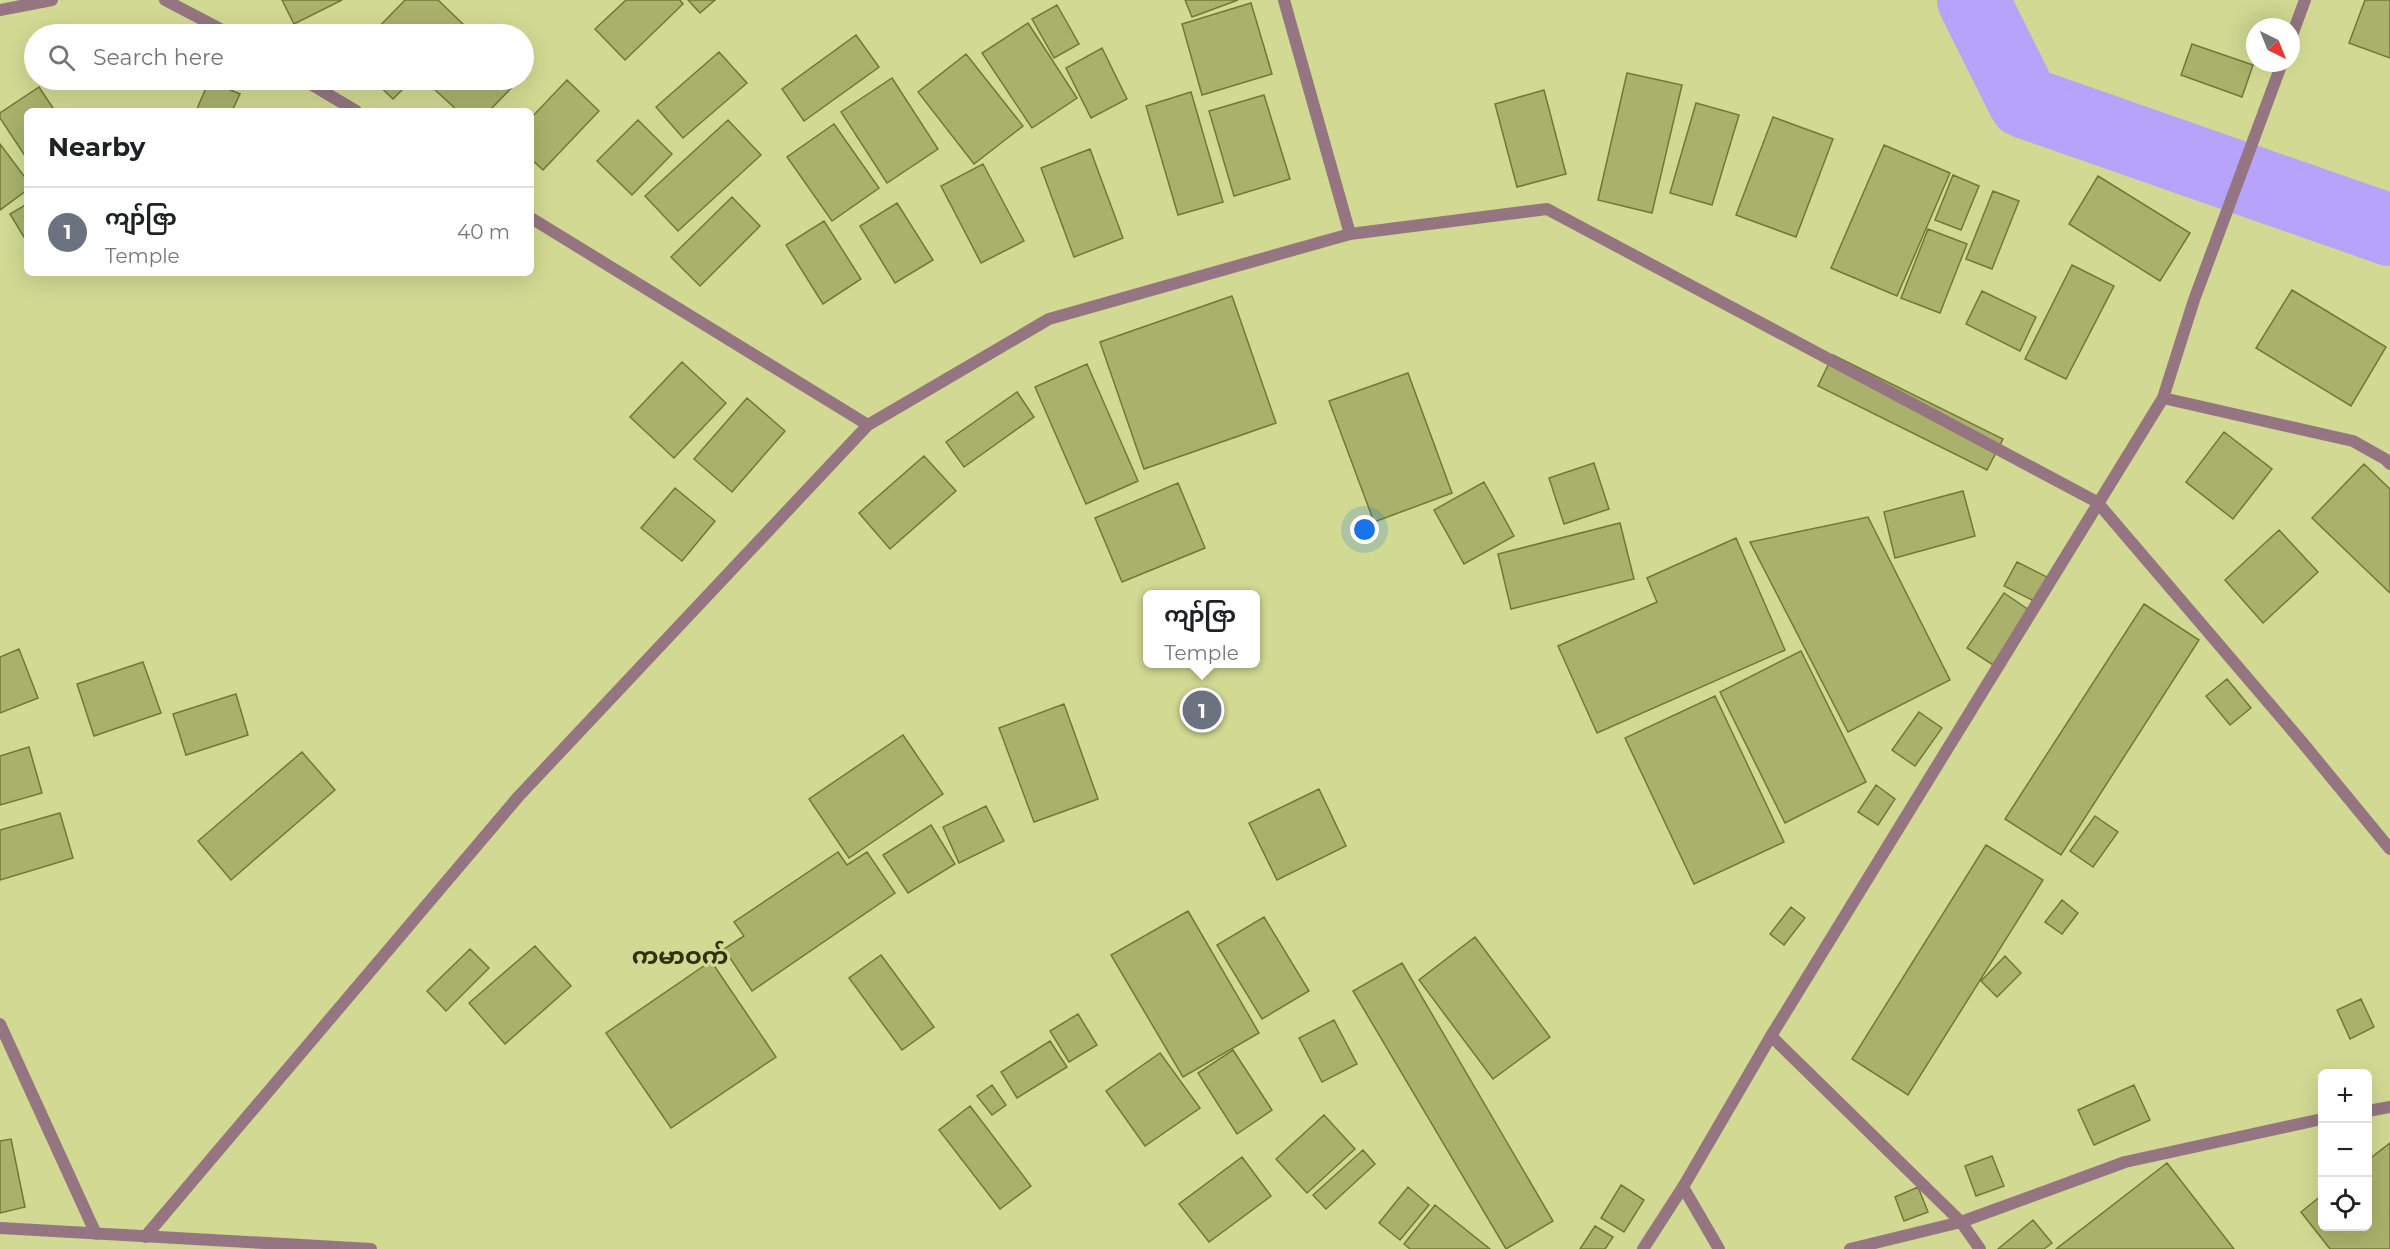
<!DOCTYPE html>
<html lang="en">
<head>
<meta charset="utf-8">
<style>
	:root { --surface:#fff; --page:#f2f2f2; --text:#202124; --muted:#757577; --line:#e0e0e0; --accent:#0b8043 }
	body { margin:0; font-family:Montserrat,"Noto Sans Myanmar",sans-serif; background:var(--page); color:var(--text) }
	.controls { position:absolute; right:18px; bottom:18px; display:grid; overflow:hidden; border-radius:9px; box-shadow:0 6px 24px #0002 }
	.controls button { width:54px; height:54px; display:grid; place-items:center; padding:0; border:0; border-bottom:2px solid var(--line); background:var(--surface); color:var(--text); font:30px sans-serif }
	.compass { position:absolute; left:2246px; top:18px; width:54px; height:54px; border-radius:50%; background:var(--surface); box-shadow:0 6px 24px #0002; rotate:137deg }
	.you { position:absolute; left:1365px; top:530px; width:21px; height:21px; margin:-15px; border:4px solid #fff; border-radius:50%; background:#1a73e8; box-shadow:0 0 0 9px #1a73e833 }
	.badge { display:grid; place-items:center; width:39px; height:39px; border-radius:50%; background:var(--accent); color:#fff; font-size:20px; font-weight:700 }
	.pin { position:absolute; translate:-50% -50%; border:3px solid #fff; box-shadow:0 2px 6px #0006 }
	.popup { position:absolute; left:1143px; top:590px; width:117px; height:78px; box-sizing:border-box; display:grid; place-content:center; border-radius:9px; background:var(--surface); filter:drop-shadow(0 2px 4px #0005); font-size:20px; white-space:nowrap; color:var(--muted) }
	.popup b { font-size:22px; color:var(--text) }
	.popup::after { content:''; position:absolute; left:50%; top:100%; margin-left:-12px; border:12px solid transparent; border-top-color:var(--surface) }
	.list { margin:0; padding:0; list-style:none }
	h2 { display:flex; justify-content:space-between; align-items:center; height:78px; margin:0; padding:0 24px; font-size:26px }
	h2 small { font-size:20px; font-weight:400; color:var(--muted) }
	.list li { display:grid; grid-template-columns:39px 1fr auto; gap:18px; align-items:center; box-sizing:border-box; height:90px; padding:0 24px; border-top:2px solid var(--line) }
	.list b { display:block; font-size:22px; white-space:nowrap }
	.list p { margin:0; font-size:20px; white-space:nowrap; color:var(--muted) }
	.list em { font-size:20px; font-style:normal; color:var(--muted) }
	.icon { flex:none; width:33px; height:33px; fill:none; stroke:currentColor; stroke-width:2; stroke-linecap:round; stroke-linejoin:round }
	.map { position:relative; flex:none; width:2390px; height:1249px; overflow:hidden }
	.search { position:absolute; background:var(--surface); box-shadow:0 6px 24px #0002; left:24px; top:24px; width:510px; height:66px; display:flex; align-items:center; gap:15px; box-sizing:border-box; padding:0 21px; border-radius:33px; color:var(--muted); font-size:22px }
	.panel { position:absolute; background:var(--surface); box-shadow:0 6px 24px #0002; left:24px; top:108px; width:510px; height:168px; border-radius:9px }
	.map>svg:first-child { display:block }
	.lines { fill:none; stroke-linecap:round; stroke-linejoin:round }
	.river { stroke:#b7a3fa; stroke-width:72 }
	.building { fill:#a9b16b; stroke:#727934; stroke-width:1.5 }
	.minor { stroke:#947581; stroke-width:12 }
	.tertiary { stroke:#947581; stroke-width:12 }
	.labels { text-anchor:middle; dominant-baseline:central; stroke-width:6; stroke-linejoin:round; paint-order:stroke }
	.district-label { font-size:24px; font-weight:bold; fill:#2f320d; stroke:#d1d992 }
</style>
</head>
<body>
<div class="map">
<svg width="2390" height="1249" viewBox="0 0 2390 1249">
	<rect width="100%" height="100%" fill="#d1d992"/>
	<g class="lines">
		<path class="river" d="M1973 0 2024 102 2390 230"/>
	</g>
	<path class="building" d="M282 0H342L294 24Z
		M405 0H438L464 25 455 34H372Z
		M626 0H680L683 4 625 60 595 29Z
		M688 0H715L700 13Z
		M1185 0H1238L1192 17Z
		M2365 0H2390V58L2349 43Z
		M1251 3 1272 74 1202 95 1182 24Z
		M1057 5 1079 44 1054 58 1032 19Z
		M1028 23 1077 98 1032 128 982 53Z
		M856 35 879 67 804 121 782 89Z
		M2192 44 2253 65 2242 97 2181 75Z
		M1102 48 1127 99 1091 118 1066 68Z
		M719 52 747 83 683 138 656 107Z
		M966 54 1023 126 974 164 918 92Z
		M1627 73 1682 85 1652 213 1598 200Z
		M892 78 938 149 887 183 841 112Z
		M373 80H412L393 99Z
		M443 80H519L489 111H458L434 89Z
		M567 80 599 111 543 170 531 159V118Z
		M209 81 240 94 232 111H196Z
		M39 87 55 111H27V159L0 118V113Z
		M1544 90 1566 174 1517 187 1495 104Z
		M1191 92 1223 202 1178 215 1146 106Z
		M1264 95 1290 179 1234 196 1209 111Z
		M1696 103 1739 115 1712 205 1670 193Z
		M1773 117 1833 139 1796 237 1736 215Z
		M638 120 672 154 632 195 597 161Z
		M728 120 761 155 678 231 645 196Z
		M834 124 879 188 832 221 787 157Z
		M0 144 27 180V190L0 210Z
		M1884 145 1950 173 1897 296 1831 268Z
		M1090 149 1123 238 1074 257 1041 168Z
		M983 164 1024 241 981 263 941 186Z
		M1953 175 1979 186 1961 230 1935 220Z
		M2098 176 2190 233 2160 281 2069 224Z
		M1993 191 2019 201 1992 269 1966 259Z
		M732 197 760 226 700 286 671 257Z
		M897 203 933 260 895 283 860 226Z
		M27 204V242L10 214Z
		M824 221 861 279 823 304 786 245Z
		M1928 229 1967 244 1940 313 1901 298Z
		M2072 265 2114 286 2066 379 2025 359Z
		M2292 290 2386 347 2351 406 2256 348Z
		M1982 291 2036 317 2020 351 1966 324Z
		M1232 296 1276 423 1144 469 1100 342Z
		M1833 355 2003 439 1987 470 1818 386Z
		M682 362 726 403 674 458 630 417Z
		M1087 364 1138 481 1086 504 1035 387Z
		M1408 373 1452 493 1374 522 1329 401Z
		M1017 392 1034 417 964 467 946 442Z
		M747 398 785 431 732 492 694 459Z
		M2224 432 2272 469 2233 519 2186 482Z
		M924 456 956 491 890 549 859 513Z
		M1594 463 1609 509 1564 524 1549 478Z
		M2364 464 2390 489V593L2312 518Z
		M1484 482 1514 536 1464 564 1434 510Z
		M1178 483 1205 548 1122 582 1095 518Z
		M675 488 715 521 682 561 641 528Z
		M1963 491 1975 536 1895 558 1884 512Z
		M1868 517 1950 680 1848 732 1750 542Z
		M1620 523 1634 579 1511 609 1498 554Z
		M2279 530 2318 572 2263 623 2225 580Z
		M1736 538 1785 650 1597 733 1558 646 1657 602 1647 578Z
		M2017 562 2047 577 2034 601 2004 586Z
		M2004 593 2029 610 1993 665 1967 648Z
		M2144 604 2199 640 2061 855 2005 819Z
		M19 649 38 698 0 713V657Z
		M1801 651 1866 782 1785 823 1720 692Z
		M143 662 161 713 94 736 77 684Z
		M2227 679 2251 708 2230 725 2206 696Z
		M236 694 248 735 186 755 173 714Z
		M1715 696 1784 842 1694 884 1625 738Z
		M1064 704 1098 799 1034 822 999 728Z
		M1919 712 1942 728 1915 766 1892 750Z
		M903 735 943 794 849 858 809 799Z
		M29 747 42 793 0 805V756Z
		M302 752 335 790 231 880 198 841Z
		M1876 785 1895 799 1878 825 1858 812Z
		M1319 789 1346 846 1277 880 1249 823Z
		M986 806 1004 841 959 863 943 827Z
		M60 813 73 858 0 880V830Z
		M2095 816 2118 832 2093 867 2070 851Z
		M931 825 955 864 908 893 883 855Z
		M1986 845 2043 880 1908 1095 1852 1059Z
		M838 852 847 865 867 852 895 893 752 991 724 949 744 936 734 922Z
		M2062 900 2078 913 2062 934 2045 922Z
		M1791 907 1805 918 1784 945 1770 934Z
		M1188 911 1259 1033 1183 1077 1111 955Z
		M1264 917 1309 991 1262 1019 1217 945Z
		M1475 937 1550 1037 1493 1079 1419 980Z
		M535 946 571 986 505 1044 469 1003Z
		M470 949 489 968 446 1011 427 991Z
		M881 955 934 1027 902 1050 849 978Z
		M2005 956 2021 973 1997 997 1981 981Z
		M711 961 776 1057 671 1128 606 1033Z
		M1402 963 1553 1221 1506 1249 1353 991Z
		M2361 999 2374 1027 2350 1039 2337 1010Z
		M1078 1014 1097 1045 1069 1062 1050 1031Z
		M1334 1020 1357 1064 1322 1082 1299 1038Z
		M1050 1041 1067 1067 1017 1098 1001 1072Z
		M1233 1050 1272 1110 1237 1134 1198 1073Z
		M1160 1053 1200 1108 1145 1146 1106 1091Z
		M992 1085 1006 1105 992 1115 977 1096Z
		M2134 1085 2150 1120 2094 1145 2078 1110Z
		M970 1106 1031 1186 1000 1209 939 1130Z
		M1324 1115 1355 1149 1307 1193 1276 1159Z
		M11 1139 25 1207 0 1213V1141Z
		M2390 1143V1249H2330L2301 1212 2322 1195V1226H2368V1160Z
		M1363 1150 1375 1164 1326 1209 1313 1195Z
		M1992 1156 2004 1186 1976 1196 1965 1166Z
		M1242 1157 1271 1196 1209 1242 1179 1204Z
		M2167 1163 2234 1249H2056Z
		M1621 1185 1644 1200 1624 1232 1601 1218Z
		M1408 1187 1429 1205 1400 1240 1379 1223Z
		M1918 1187 1928 1212 1904 1221 1895 1197Z
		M1435 1205 1490 1249H1410L1404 1244Z
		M2033 1220 2052 1243 2044 1249H1998Z
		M1595 1226 1613 1237 1605 1249H1580Z"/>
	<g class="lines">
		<path class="minor" d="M165 0 230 34
			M1284 0 1350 234
			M0 10 52 0
			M304 80 356 111
			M531 218 868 425
			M2163 398 2353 441 2385 459 2390 464
			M0 1024 96 1234
			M1771 1036 1961 1222 1980 1249
			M2368 1111 2390 1107
			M1683 1187 1719 1249
			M0 1228 371 1249
			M145 1237 518 797 868 425 1049 319 1350 234 1547 209 2097 502 2302 742 2390 849
			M1850 1249 1961 1222 2125 1162 2322 1119"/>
		<path class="tertiary" d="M2291 38 2305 0
			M1643 1249 1683 1187 1771 1036 2163 398 2194 300 2282 63"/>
	</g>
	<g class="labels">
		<g class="district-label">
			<text x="680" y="955">ကမာဝက်</text>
		</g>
	</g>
</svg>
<div class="controls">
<button>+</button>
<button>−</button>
<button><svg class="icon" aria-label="locate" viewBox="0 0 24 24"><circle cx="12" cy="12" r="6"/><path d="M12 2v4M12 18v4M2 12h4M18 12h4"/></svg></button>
</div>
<svg class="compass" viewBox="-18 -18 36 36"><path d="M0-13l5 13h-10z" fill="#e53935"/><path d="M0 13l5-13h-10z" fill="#757577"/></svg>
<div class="you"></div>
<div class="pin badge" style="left:1202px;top:710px;background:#6b7280">1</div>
<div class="popup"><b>ကျာ်ဇြာ</b>Temple</div>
<div class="search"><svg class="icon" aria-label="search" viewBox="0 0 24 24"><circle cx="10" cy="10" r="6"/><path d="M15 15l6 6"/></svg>Search here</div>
<section class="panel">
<h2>Nearby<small></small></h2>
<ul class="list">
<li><span class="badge" style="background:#6b7280">1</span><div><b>ကျာ်ဇြာ</b><p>Temple</p></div><em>40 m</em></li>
</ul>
</section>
</div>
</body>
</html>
